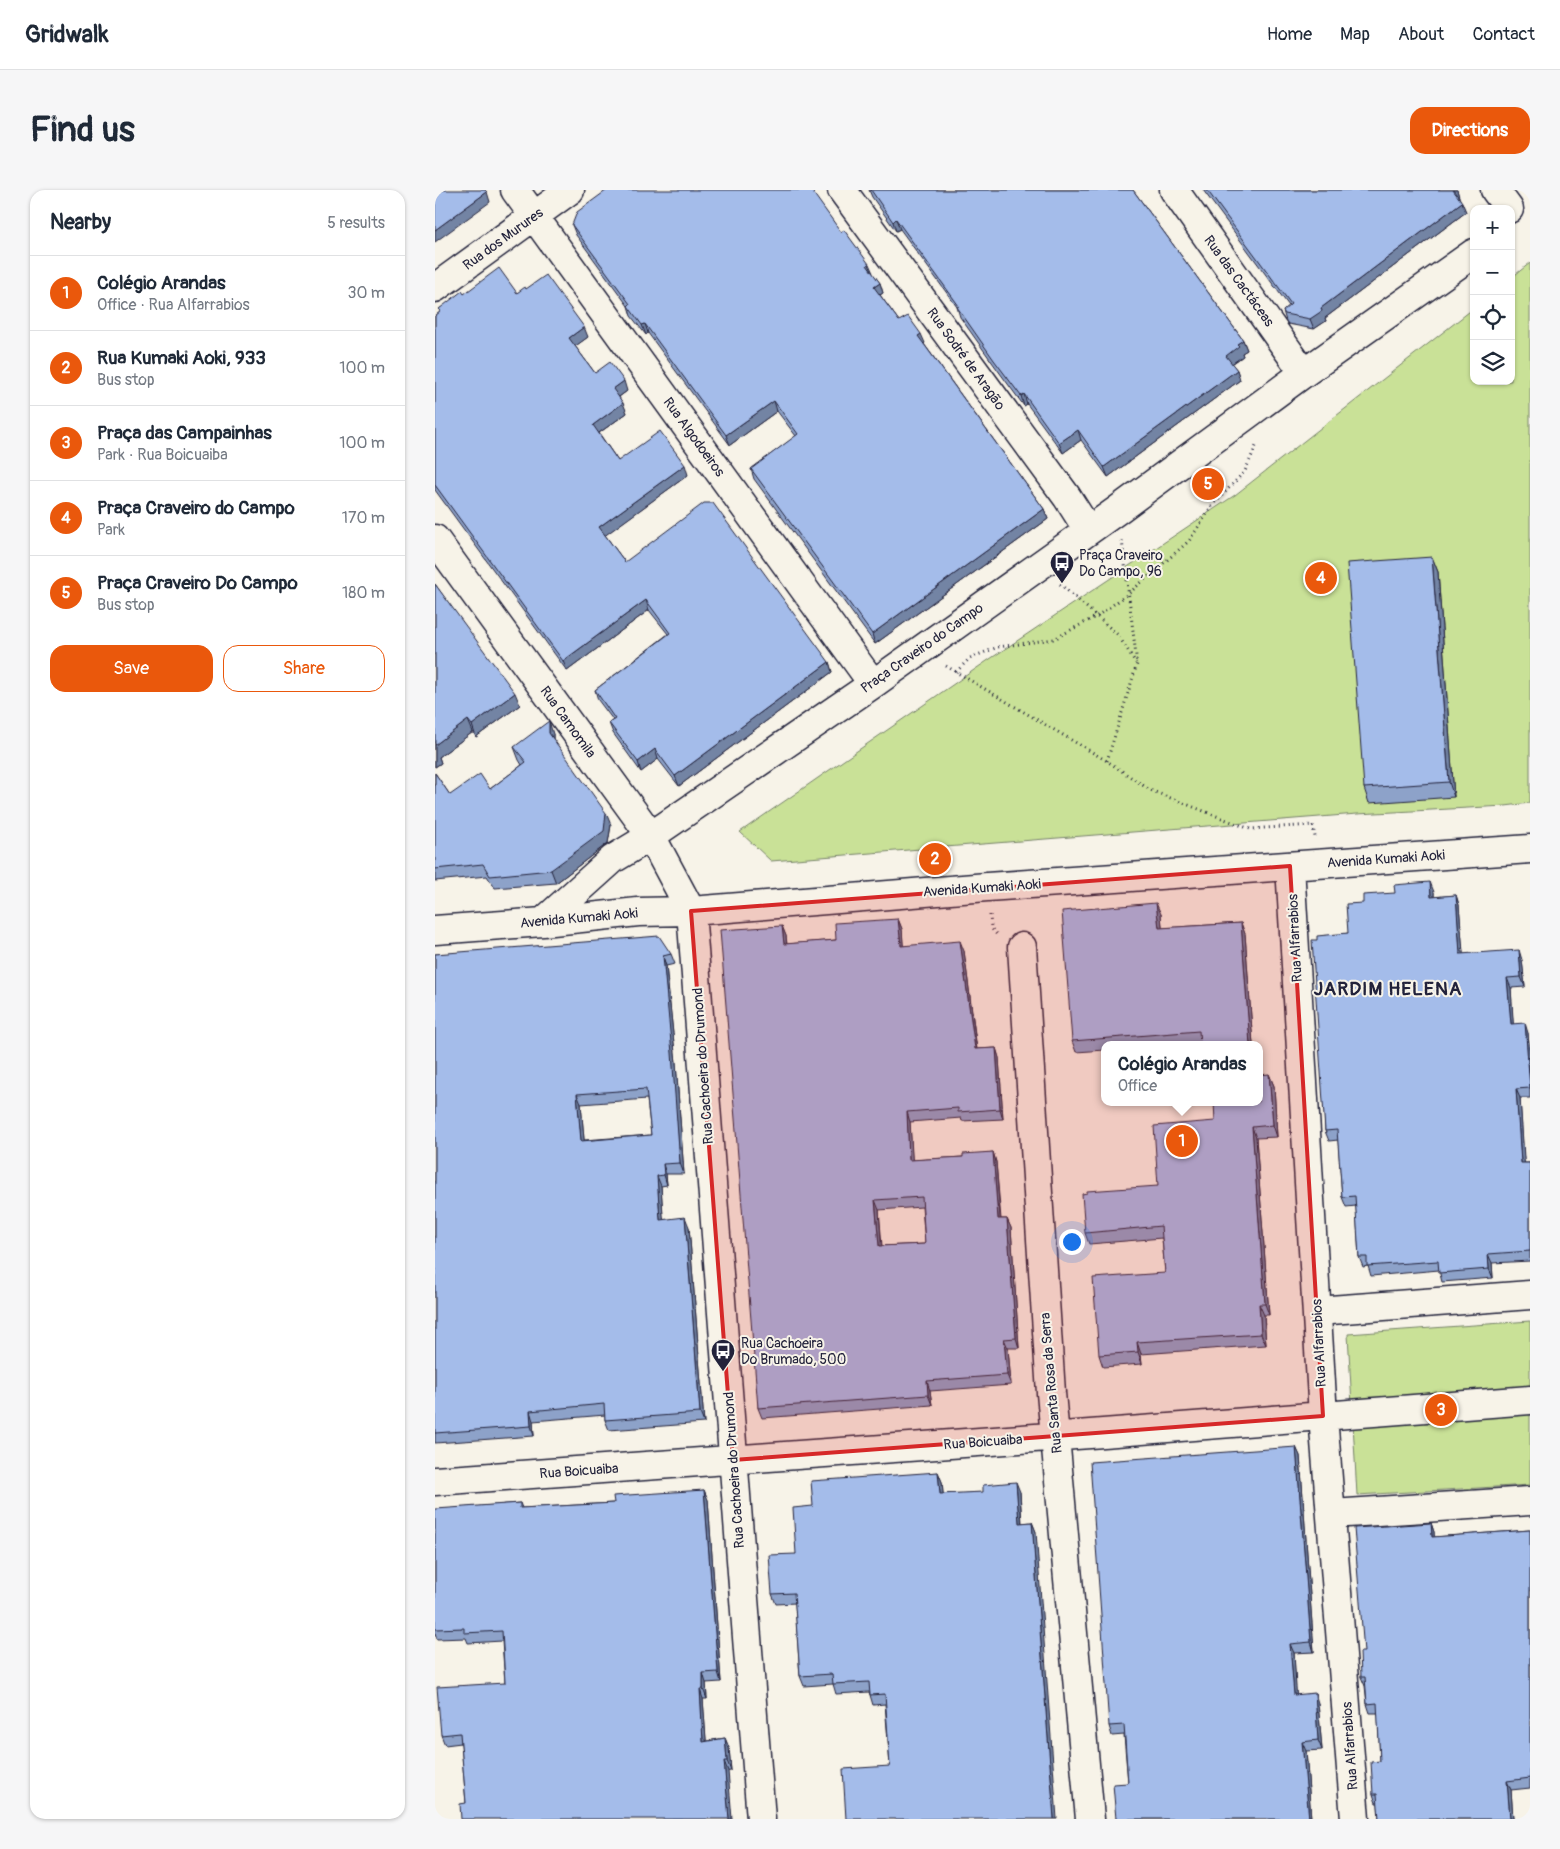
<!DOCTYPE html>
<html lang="en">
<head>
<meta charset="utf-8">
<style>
	:root { --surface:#fff; --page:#f6f6f7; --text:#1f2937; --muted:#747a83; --line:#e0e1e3; --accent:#ea580c }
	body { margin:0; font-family:Pangolin,sans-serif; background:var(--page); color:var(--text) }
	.controls { position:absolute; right:15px; top:15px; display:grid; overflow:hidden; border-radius:10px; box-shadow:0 1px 4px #0004 }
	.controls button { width:45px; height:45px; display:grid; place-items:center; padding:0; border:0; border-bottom:1px solid var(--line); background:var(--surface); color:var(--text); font:25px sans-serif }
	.you { position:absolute; left:636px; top:1051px; width:18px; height:18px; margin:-12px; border:4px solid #fff; border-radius:50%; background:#1a73e8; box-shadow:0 0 0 8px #1a73e833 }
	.badge { display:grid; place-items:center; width:32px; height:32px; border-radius:50%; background:var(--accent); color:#fff; font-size:16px; font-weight:700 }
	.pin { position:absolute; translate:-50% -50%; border:2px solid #fff; box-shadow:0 1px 5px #0006 }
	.popup { position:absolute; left:666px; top:851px; width:162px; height:65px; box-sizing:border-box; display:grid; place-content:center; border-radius:10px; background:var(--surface); filter:drop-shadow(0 1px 4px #0005); font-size:16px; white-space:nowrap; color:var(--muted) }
	.popup b { font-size:19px; color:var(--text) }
	.popup::after { content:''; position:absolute; left:50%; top:100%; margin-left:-10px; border:10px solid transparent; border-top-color:var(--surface) }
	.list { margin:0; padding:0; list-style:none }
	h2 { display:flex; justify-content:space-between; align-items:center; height:65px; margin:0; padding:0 20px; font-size:21px }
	h2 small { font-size:16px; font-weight:400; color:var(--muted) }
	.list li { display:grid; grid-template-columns:32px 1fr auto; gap:15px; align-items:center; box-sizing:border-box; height:75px; padding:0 20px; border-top:1px solid var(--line) }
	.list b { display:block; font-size:19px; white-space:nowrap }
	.list p { margin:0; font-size:16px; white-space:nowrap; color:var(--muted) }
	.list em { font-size:16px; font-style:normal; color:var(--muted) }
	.actions { display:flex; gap:10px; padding:15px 20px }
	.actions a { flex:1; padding:11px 0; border:1px solid var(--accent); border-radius:15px; text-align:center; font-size:18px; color:var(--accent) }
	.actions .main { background:var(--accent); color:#fff }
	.icon { flex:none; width:28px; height:28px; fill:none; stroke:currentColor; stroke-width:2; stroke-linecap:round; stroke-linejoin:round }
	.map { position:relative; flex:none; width:1095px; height:1629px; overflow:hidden; border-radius:15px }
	header { display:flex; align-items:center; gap:30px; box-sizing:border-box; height:70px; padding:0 25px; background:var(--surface); border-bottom:1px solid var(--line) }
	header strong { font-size:24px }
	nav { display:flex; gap:28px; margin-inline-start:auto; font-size:18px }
	.intro { display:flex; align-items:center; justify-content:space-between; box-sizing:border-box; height:120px; padding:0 30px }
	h1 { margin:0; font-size:35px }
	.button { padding:12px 22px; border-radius:15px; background:var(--accent); color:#fff; font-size:18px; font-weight:700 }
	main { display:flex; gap:30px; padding:0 30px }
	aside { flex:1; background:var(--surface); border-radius:15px; box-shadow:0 1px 4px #0004 }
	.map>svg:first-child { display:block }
	.green { fill:#c9e197; stroke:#768269 }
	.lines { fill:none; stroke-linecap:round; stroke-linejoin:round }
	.street-casing { stroke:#22223b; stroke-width:31 }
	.path { stroke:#22223b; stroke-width:3; stroke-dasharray:1 4; stroke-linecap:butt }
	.street { stroke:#f7f3e8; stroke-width:28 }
	.wall { fill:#8da2c9; stroke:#22223b; fill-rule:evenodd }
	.shaded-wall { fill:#7384a4; stroke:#22223b }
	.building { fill:#a4bcea; stroke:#22223b; fill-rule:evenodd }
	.marked { fill:#d62828; fill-opacity:0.2; stroke:#d62828; stroke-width:4; stroke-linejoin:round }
	.labels { text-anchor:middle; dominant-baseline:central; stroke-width:4; stroke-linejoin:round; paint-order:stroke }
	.street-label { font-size:14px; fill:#22223b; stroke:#f7f3e8 }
	.poi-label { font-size:14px; fill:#22223b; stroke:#f7f3e8; text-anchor:start }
	.district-label { font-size:19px; font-weight:bold; letter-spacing:1px; fill:#22223b; stroke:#f7f3e8 }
</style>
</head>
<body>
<header>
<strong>Gridwalk</strong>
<nav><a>Home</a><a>Map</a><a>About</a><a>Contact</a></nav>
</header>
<div class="intro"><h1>Find us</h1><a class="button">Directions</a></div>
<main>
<aside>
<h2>Nearby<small>5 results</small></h2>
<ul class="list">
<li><span class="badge">1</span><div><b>Colégio Arandas</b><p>Office · Rua Alfarrabios</p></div><em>30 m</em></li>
<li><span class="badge">2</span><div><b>Rua Kumaki Aoki, 933</b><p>Bus stop</p></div><em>100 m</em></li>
<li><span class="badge">3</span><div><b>Praça das Campainhas</b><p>Park · Rua Boicuaiba</p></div><em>100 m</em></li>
<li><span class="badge">4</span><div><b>Praça Craveiro do Campo</b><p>Park</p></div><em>170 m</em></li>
<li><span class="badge">5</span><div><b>Praça Craveiro Do Campo</b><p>Bus stop</p></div><em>180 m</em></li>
</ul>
<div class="actions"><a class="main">Save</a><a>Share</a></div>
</aside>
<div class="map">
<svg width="1095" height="1629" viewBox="0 0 1095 1629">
	<rect width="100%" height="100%" fill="#f7f3e8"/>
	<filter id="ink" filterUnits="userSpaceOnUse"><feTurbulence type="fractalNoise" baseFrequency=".02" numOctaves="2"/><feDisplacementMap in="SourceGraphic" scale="10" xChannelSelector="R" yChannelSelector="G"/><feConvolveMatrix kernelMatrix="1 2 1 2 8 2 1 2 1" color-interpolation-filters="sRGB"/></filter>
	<g filter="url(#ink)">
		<path class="green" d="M1095 73V613L1070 616 922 624 336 671 305 642 552 471 800 305 1039 118V191H1076V88Z
			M1095 1131V1295L922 1305 913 1144Z"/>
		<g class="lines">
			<defs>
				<path id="street" d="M80 0 438 494
					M407 0 632 307 653 340
					M739 0 869 183
					M1060 0 1074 19
					M0 98 135 0
					M0 349 216 646 256 721 326 1629
					M855 676 888 1226 920 1629
					M108 732 178 669 216 646 438 494 684 319 869 183 1039 63
					M0 740 108 732 203 722 256 721 552 697 1095 659
					M587 757 616 1203 655 1629
					M882 1121 1095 1105
					M0 1291 655 1244 1095 1210
					M897 1324 1095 1311"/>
			</defs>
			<use href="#street" class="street-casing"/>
			<path class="path" d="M625 394 683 445 701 473
				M511 476 672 571 715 600 815 639 878 635 880 647
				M521 482 535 468 563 457 619 449 662 426 693 404 754 351 778 315 810 281 822 254
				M672 571 702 474 687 350
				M555 725 556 738 563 746"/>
			<use href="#street" class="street"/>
		</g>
		<path class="wall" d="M434 0H698L808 150 812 160 807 163 808 166 797 174 802 180 805 190 673 287 646 250 628 263 592 214 589 216 562 179 525 127 522 117 465 39 461 41 437 7Z
			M768 0H1022L1024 7 1031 22 890 128 891 131 879 139 853 134 851 131 848 121 854 116Z
			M137 35 406 42 445 93 448 103 445 105 464 131 490 153 489 154 609 319 613 329 440 454 319 289 316 279 361 246 342 221 295 255 213 143 211 145 196 126 193 116 141 45Z
			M91 99 153 147 140 156 160 183 192 201 184 207 192 223 164 243 183 271 253 285 170 345 190 372 394 472 397 482 244 596 223 569 206 582 178 543 174 533 178 530 163 510 160 500 233 444 214 420 132 481 0 300V126L5 122 4 119 29 104 82 103Z
			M997 367 1003 382 1019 607 934 613 929 598Z
			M0 394 85 515 41 547 38 542 4 567 6 573 0 577Z
			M118 544V550L176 635 173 653 121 693 60 698 52 686 0 691V583L15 605 55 599 87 575 84 570 79 557Z
			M999 702V707L1021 705 1024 715 1028 764 1087 770 1090 797 1076 798 1078 834 1093 843 1095 865V908H1085L1089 973H1095V1071L1057 1073 1058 1088 1007 1092 1004 1080 936 1086 933 1076 928 1077 924 1067 921 1016 911 1017 907 1007 903 950 894 951 890 941 882 750 913 743Z
			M726 724 727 738 806 733 810 744 818 855H765V853L741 855H670V860L641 862 637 851Z
			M463 729 467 739 468 756 529 761 542 859 561 858 564 868 568 929 527 931 526 928 475 932 477 970 528 967 558 962 561 972 566 1029H572L576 1038 584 1158H573L576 1195 495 1201 497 1215 327 1228 323 1218 347 736 351 746 352 754 401 750ZM487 1017 490 1054 447 1056 444 1020Z
			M0 764H236L240 774 231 776 241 873 249 984H231L232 995 226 996 228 1029 254 1037 269 1233 174 1240 170 1230V1225L98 1231 99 1246 0 1253ZM212 909 216 945 149 950 146 914Z
			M834 884 839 896 842 947 821 948 834 1125H829L831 1155 706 1164 707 1174 668 1177 664 1165 730 1083 727 1048 654 1054 650 1043 723 996 780 931Z
			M861 1257 865 1266 879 1462 859 1463 861 1505 883 1513 887 1560 871 1561 876 1629H681L693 1593 689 1545 677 1546 674 1536Z
			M503 1282 507 1292 508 1304 585 1302 587 1333 597 1332 601 1342 455 1576 450 1514 438 1515 435 1505 434 1502 401 1504 398 1494 369 1496 365 1486 360 1413 341 1414 337 1404 361 1364 378 1316Z
			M269 1300 273 1310 286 1492 271 1493 272 1509H268L271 1551 290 1548 294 1558 296 1581 31 1613 26 1553 10 1555 6 1545 70 1493 67 1451 33 1453 31 1448 2 1449 0 1443V1320L85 1313 87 1318 179 1313Z
			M996 1333 999 1342V1347L1095 1340V1598L1076 1600 1078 1629H944L943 1613H941L938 1604 945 1571 943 1523H935L932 1514 930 1496 926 1487 929 1462Z"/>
		<path class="shaded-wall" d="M1018 0H1022L1024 7 1021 9Z
			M52 2 55 12 0 52V40Z
			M1027 12 1031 22 890 128 891 131 879 139 875 129 886 118Z
			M461 29 465 39 461 41 458 32Z
			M434 74 438 83 435 85 432 75Z
			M445 93 448 103 443 106 439 97Z
			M210 134 213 143 211 145 207 135Z
			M149 137 153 147 138 158 134 148Z
			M486 144 490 153 487 156 483 146Z
			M808 150 812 160 807 163 808 166 795 175 791 166 802 154Z
			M802 180 805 190 673 287 669 277Z
			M189 191 192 201 181 209 178 199Z
			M589 204 592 214 589 216 586 206Z
			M339 211 342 221 295 255 291 245Z
			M188 213 192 223 161 245 158 235Z
			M643 240 646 250 628 263 624 253Z
			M250 275 253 285 168 347 164 337Z
			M609 319 613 329 440 454 437 444Z
			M997 367 1003 382 1019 607 1014 592Z
			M211 410 214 420 132 481 128 471Z
			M394 472 397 482 244 596 240 586Z
			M80 503 85 515 41 547 37 535Z
			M33 530 38 542 4 567 6 573 0 577V555Z
			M114 531 118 544V556L114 543Z
			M220 559 223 569 206 582 203 572Z
			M171 623 176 635 173 653 121 693 116 680Z
			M995 692 999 702V717L996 707Z
			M1021 705 1024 715 1029 774 1025 764Z
			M721 713 726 724 728 750 724 738Z
			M463 729 467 739 469 766 466 756Z
			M806 733 810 744 818 855H815Z
			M347 736 351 746 352 763 349 754Z
			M525 751 529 761 543 869 540 859Z
			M1084 760 1087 770 1090 797 1086 787Z
			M228 766 231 776 241 873 249 984 245 973Z
			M1072 788 1076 798 1079 844 1076 834Z
			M1090 833 1093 843 1095 865V898Z
			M561 858 564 868 568 929 565 919Z
			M834 884 839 896 842 947 838 935Z
			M1081 899 1085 908 1090 983 1086 973Z
			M142 904 146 914 150 961 146 951Z
			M472 922 475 932 478 980 474 970Z
			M817 937 821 948 834 1125 830 1114Z
			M558 962 561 972 566 1039 563 1029Z
			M228 974 231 984 232 995 229 985Z
			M222 986 226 996 229 1040 225 1030Z
			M440 1010 444 1020 447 1066 444 1056Z
			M250 1027 254 1037 269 1233 265 1223Z
			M572 1029 576 1038 584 1158 581 1148Z
			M1053 1064 1057 1073 1058 1088 1054 1079Z
			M824 1114 829 1125 831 1155 826 1144Z
			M569 1149 573 1158 576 1195 572 1185Z
			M702 1152 706 1164 707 1174 703 1162Z
			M492 1191 495 1201 497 1215 493 1205Z
			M95 1221 98 1231 99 1246 96 1236Z
			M861 1257 865 1266 879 1462 876 1452Z
			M503 1282 507 1292 509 1314 505 1304Z
			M581 1292 585 1302 587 1343 584 1333Z
			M269 1300 273 1310 286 1492 283 1482Z
			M597 1332 601 1342 622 1629H619Z
			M996 1333 999 1342 1000 1356 997 1347Z
			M855 1454 859 1463 862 1514 859 1505Z
			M268 1483 271 1493 272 1509 268 1499Z
			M265 1499 268 1509 272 1562 268 1552Z
			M880 1503 883 1513 887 1560 883 1550Z
			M290 1548 294 1558 296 1581 292 1571Z
			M867 1552 871 1561 876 1629H874Z
			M289 1571 293 1581 297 1629H294Z
			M1072 1591 1076 1600 1078 1629H1075Z"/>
		<path class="building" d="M0 0H50L52 2 0 40Z
			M172 0H376L406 42 409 40 434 74 432 75 445 93 439 97 464 131 473 126 486 144 483 146 609 319 437 444 316 279 363 244 339 211 291 245 210 134 207 135 193 116 195 114 137 35 142 22Z
			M436 0H698L808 150 802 154 804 156 791 166 802 180 669 277 643 240 624 253 589 204 586 206 559 170 522 117 524 116 461 29 458 32Z
			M772 0H1018L1027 12 886 118 887 121 875 129 850 124 848 121 856 114Z
			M64 78 82 103 90 97 91 99 111 85 149 137 134 148 160 183 175 172 189 191 178 199 188 213 158 235 183 271 225 241 250 275 164 337 190 372 269 313H278L394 472 240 586 220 559 203 572 174 533 180 529 160 500 235 443 211 410 128 471 0 295V126L6 121 4 119 27 101 29 104Z
			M997 367 1014 592 929 598 912 373Z
			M0 394 80 503 37 535 33 530 0 555Z
			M114 531V543L171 623 169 641 116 680 55 686 48 674 0 679V583L15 605 45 584 55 599 91 572 79 557Z
			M995 692 996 707 1021 705 1025 764 1084 760 1086 787 1072 788 1076 834 1090 833 1095 898 1081 899 1086 973H1095V1061L1053 1064 1054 1079 1004 1083 1003 1071 932 1076V1067H924L920 1006 907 1007 902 940 890 941 877 750H882V746L913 743 911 714 928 713V705L960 703 959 695Z
			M721 713 724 738 806 733 815 855H765L764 841 637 851 627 721Z
			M463 729 466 756 525 751 540 859 561 858 565 919 523 922V918L472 922 474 970 528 967V964L558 962 563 1029H572L581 1148 569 1149 572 1185 492 1191 493 1205 323 1218 285 740 347 736 349 754 401 750 400 733ZM487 1007 490 1054 444 1056 440 1010Z
			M224 746 236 764 228 766 237 863 245 973 228 974 229 985 222 986 225 1030 250 1027 265 1223 170 1230 169 1214 95 1221 96 1236 0 1243V764ZM211 899 216 945 146 951 142 904Z
			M834 884 838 935 817 937 830 1114H824L826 1144 702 1152 703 1162 664 1165 658 1088 730 1083 726 1036 650 1043 647 1004 652 1003V1001L723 996 719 936 780 931 779 912H824V885Z
			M861 1257 876 1452 855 1454 859 1505 880 1503 883 1550 867 1552 874 1629H681L678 1594 693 1593 689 1535 674 1536 655 1272Z
			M503 1282 505 1304 548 1302V1295L581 1292 584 1333 597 1332 619 1629H411L408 1579 455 1576 450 1504 435 1505 434 1492 398 1494 397 1484 365 1486 359 1403 337 1404 334 1365 361 1364 358 1318 378 1316 376 1291Z
			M269 1300 283 1482 268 1483V1499H265L268 1552 290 1548 292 1571H289L294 1629H26L25 1614 31 1613 25 1543 6 1545 2 1497 70 1493 67 1441 29 1443V1438L0 1439V1320L1 1319 85 1313V1318L179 1313 178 1306Z
			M996 1333 997 1347 1095 1340V1588L1072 1591 1075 1629H944L942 1604H938L936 1572 945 1571 942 1513 932 1514 930 1487H926L925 1462H929L919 1338Z"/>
	</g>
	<path class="marked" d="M855 676 888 1226 298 1270 256 721Z"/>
	<defs>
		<symbol id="bus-pin" viewBox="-11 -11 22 30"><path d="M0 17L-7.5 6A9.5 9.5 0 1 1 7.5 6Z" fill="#22223b" stroke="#f7f3e8"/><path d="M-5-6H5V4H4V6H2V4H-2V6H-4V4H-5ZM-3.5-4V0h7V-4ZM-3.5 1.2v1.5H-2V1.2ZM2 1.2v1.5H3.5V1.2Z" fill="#fff"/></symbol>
	</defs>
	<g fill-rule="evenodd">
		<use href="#bus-pin" x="613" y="359" width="28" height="38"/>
		<use href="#bus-pin" x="274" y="1147" width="28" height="38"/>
	</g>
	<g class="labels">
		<g class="street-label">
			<text transform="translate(68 49) rotate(-36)">Rua dos Murures</text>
			<text transform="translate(804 91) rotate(54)">Rua das Cactáceas</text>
			<text transform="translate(531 169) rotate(54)">Rua Sodré de Aragão</text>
			<text transform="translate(259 247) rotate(54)">Rua Algodoeiros</text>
			<text transform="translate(487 458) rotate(-35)">Praça Craveiro do Campo</text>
			<text transform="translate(133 532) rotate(54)">Rua Camomila</text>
			<text transform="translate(951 669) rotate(-4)">Avenida Kumaki Aoki</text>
			<text transform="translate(547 698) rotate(-4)">Avenida Kumaki Aoki</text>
			<text transform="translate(144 728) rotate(-5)">Avenida Kumaki Aoki</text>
			<text transform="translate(860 748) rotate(-93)">Rua Alfarrabios</text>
			<text transform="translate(268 876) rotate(-94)">Rua Cachoeira do Drumond</text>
			<text transform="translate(884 1153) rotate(-93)">Rua Alfarrabios</text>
			<text transform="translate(616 1193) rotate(-95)">Rua Santa Rosa da Serra</text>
			<text transform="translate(548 1252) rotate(-4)">Rua Boicuaiba</text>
			<text transform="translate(299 1280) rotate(-94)">Rua Cachoeira do Drumond</text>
			<text transform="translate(144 1281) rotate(-4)">Rua Boicuaiba</text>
			<text transform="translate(915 1556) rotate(-94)">Rua Alfarrabios</text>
		</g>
		<g class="poi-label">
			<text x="644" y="365">Praça Craveiro<tspan x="644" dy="16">Do Campo, 96</tspan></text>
			<text x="306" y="1153">Rua Cachoeira<tspan x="306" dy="16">Do Brumado, 500</tspan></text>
		</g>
		<g class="district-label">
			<text x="953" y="799">JARDIM HELENA</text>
		</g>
	</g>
</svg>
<div class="controls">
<button>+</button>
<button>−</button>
<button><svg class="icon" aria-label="locate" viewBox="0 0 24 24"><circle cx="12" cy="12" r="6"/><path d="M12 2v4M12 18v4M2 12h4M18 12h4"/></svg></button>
<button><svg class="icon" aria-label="layers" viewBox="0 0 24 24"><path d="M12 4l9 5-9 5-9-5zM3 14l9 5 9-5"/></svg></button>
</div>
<div class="you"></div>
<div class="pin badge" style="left:747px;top:951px">1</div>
<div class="popup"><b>Colégio Arandas</b>Office</div>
<div class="pin badge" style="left:500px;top:669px">2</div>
<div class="pin badge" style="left:1006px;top:1220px">3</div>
<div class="pin badge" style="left:886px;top:388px">4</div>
<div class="pin badge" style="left:773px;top:294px">5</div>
</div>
</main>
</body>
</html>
